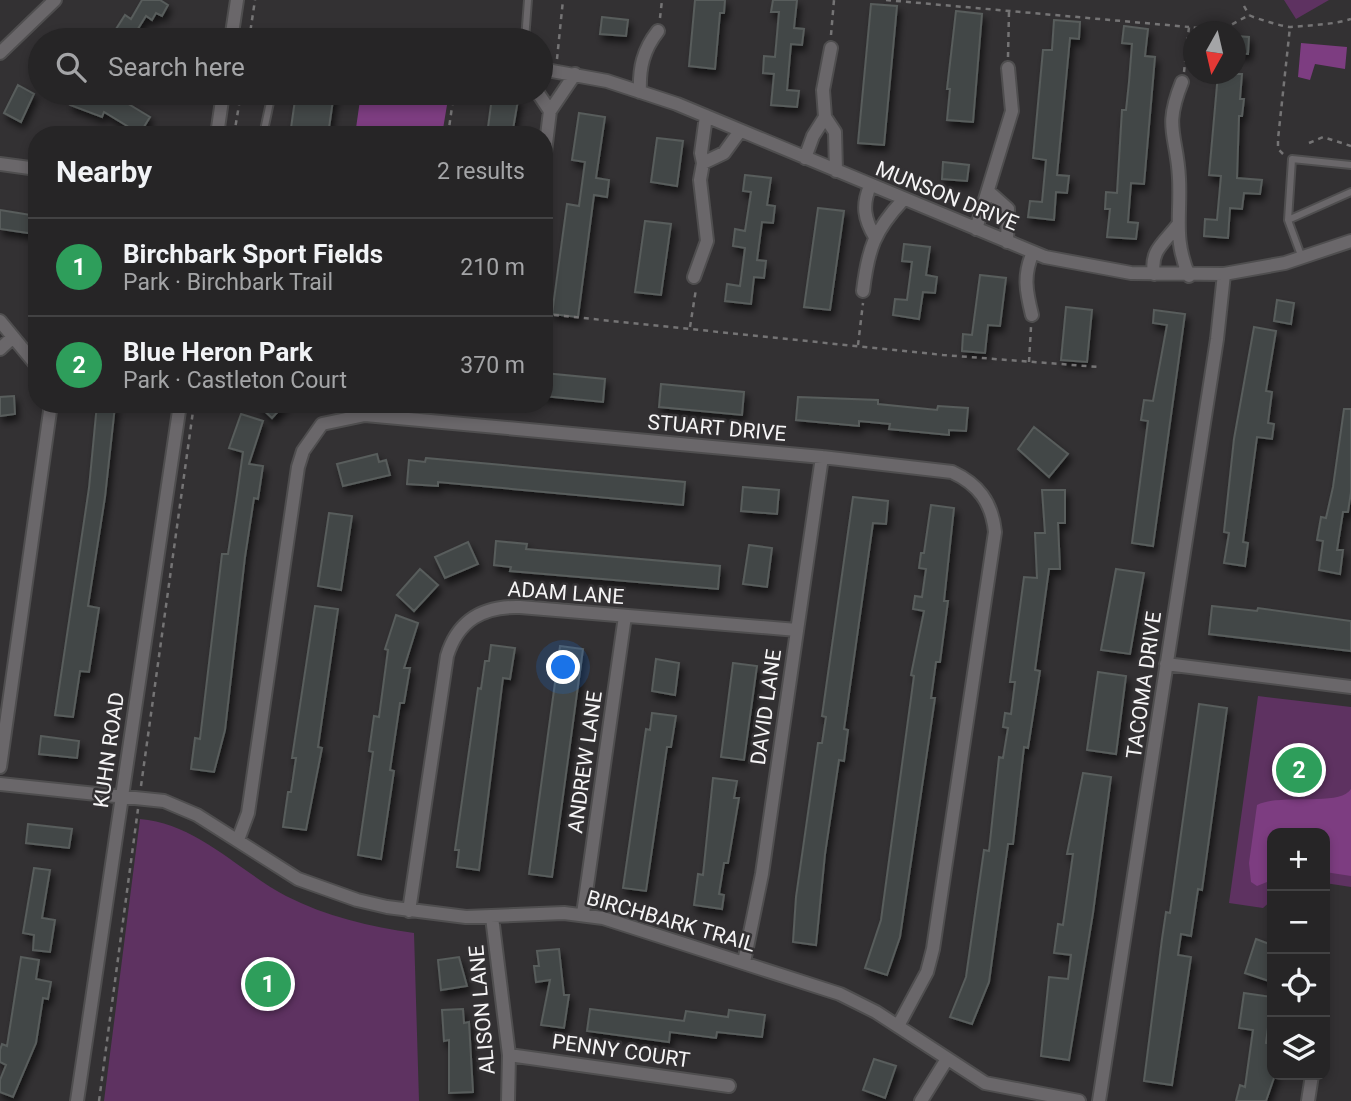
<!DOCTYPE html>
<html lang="en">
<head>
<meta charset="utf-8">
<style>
	:root { --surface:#262526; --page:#2e2d2e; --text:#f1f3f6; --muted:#a4a5a7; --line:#424243; --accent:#0b8043 }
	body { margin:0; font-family:Roboto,sans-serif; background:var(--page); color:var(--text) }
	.controls { position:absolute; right:21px; bottom:21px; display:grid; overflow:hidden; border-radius:14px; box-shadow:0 4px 10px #0003 }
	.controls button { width:63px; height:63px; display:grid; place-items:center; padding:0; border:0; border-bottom:2px solid var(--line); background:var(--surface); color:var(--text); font:35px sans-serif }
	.compass { position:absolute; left:1183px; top:21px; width:63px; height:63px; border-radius:50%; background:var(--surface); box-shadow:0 4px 10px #0003; rotate:188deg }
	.you { position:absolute; left:564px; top:668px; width:24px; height:24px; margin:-18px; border:5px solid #fff; border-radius:50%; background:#1a73e8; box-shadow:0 0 0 10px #1a73e833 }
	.badge { display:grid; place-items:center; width:46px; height:46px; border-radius:50%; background:var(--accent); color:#fff; font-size:23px; font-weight:700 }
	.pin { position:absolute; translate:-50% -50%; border:4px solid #fff; box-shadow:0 2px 7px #0006 }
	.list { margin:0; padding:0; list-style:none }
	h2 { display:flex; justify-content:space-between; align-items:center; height:91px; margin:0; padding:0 28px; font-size:30px }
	h2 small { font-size:23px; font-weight:400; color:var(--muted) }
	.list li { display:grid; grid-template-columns:46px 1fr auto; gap:21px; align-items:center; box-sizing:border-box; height:98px; padding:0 28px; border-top:2px solid var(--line) }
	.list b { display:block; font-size:26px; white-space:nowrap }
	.list p { margin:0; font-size:23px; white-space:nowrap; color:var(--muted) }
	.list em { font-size:23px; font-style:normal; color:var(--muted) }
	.icon { flex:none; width:38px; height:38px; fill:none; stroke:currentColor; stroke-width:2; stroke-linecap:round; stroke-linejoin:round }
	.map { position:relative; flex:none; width:1351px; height:1101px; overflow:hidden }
	.search { position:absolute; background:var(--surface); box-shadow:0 4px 10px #0003; left:28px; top:28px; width:525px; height:77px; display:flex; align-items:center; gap:18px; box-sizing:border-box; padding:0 24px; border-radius:38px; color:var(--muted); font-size:26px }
	.panel { position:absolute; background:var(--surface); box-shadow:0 4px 10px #0003; left:28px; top:126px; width:525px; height:287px; border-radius:28px }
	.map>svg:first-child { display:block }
	.green { fill:#5e3261 }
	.water { fill:#7d3d81 }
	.building { fill:#434747; stroke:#585d5c; stroke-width:2; filter:url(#shadow) }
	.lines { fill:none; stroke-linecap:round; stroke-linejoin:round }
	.lane-casing { stroke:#4f4e4f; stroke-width:10 }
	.street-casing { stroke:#4f4e4f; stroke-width:16 }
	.path { stroke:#757475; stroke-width:2.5; stroke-dasharray:5 5; stroke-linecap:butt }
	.lane { stroke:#6a676a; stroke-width:6 }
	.street { stroke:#6a676a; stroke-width:12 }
	.labels { text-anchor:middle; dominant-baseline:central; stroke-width:5; stroke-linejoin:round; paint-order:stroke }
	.street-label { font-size:21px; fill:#f5f4f5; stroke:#333133 }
</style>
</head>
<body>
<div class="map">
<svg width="1351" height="1101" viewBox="0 0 1351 1101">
	<defs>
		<filter id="shadow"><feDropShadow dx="3" dy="5.5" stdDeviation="3.5" flood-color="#0009"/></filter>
	</defs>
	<rect width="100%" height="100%" fill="#333133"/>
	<path class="green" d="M1284 0H1329L1296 19Z
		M1258 696 1351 707V887L1325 883V833H1272V900L1263 908 1229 903Z
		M140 819C196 823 239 871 286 896 325 916 371 927 414 933L419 1101H104Z"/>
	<path class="water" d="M1301 43 1347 47 1345 69 1315 64 1310 80 1298 77Z
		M361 93H449L442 135H355Z
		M1351 789V876L1325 872V833H1272V880L1257 886 1251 882 1249 863 1257 805C1280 793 1340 807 1351 789Z"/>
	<path class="building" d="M142 0H160L168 5 162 16 156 13 152 20 146 16 131 40H109L125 15 131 19Z
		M695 0H725L724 13H720L715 69 689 66Z
		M773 0H797L794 28 804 29 802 45 791 44 787 90 799 91 797 107 771 105 774 74 763 73 764 56 775 57 779 12H771Z
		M871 4 897 6 884 145 858 143Z
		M956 11 982 14 973 122 947 120 950 89H947Z
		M602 17 628 20 626 36 600 34Z
		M1054 20 1080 22 1079 39 1070 38 1057 175 1069 176 1067 193 1056 192 1054 220 1028 217 1030 201 1042 202 1046 160 1033 158 1043 50H1052Z
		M1124 26 1148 29 1145 56 1155 57 1144 184 1131 183 1128 222 1138 223 1136 239 1107 237 1110 209H1105L1106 192 1117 193 1122 110H1126L1129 82 1132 44 1122 43Z
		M1236 36 1249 37 1248 54 1236 53Z
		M1218 74H1242L1240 99H1244L1242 116H1239L1237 178 1262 180 1260 194 1244 193 1242 209 1230 208 1228 238 1204 236 1205 219 1217 220 1221 176 1209 175Z
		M18 85 34 94 21 122 4 113Z
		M75 93H90L118 103 120 99 150 117 139 135H133L124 129 127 126 104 112 102 117 70 105Z
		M296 93H334L328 135H290Z
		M492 97 518 100 512 135H487Z
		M579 113 605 117 596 178 609 180 607 197 594 195 578 317 552 314 567 204 579 206 585 162 572 160Z
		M657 138 683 141 677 186 651 182Z
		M943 162 969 165 967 181 942 179Z
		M745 175 771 178 767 205 775 206 773 223 762 222 757 260 766 261 764 278 754 277 751 304 725 301 727 284 740 286 745 248 733 246 735 229 745 231 751 192 743 191Z
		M818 208 844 211 830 310 804 307Z
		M0 210 37 216 35 234 0 229Z
		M645 221 671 224 661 295 635 292Z
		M904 244 930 247 926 275 937 277 935 293 923 292 919 319 893 315 895 299 907 300 912 262 902 261Z
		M980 275 1006 278 1000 326 988 325 985 353 962 351 963 334 972 335Z
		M1277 300 1294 303 1291 324 1274 321Z
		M1066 307 1092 310 1087 362 1061 360Z
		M1154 310 1185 314 1153 546 1132 543 1148 421 1141 420 1144 400 1153 401 1167 325 1153 323Z
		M1254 327 1276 331 1266 391 1272 392 1268 423 1274 424 1272 439 1257 437 1243 542 1248 543 1245 566 1224 563 1229 533 1224 532 1234 439Z
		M544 373 605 379 603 402 544 396Z
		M661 384 744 392 742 415 659 407Z
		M14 396 15 414 0 416V397Z
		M798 397 878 400V404L937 410 938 406 968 408 966 431 949 430V435L889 429 890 424 859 421V426L796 420Z
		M97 404 115 406 105 497 88 606 99 608 89 672 80 671 73 717 55 715 89 488Z
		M257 404H285L272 418Z
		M1344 409H1351V492L1348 512H1343L1337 550H1343L1340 574 1319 570 1323 541 1317 540 1321 517 1326 518 1333 487Z
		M241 414 263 421 249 464 263 466 258 499 254 498 245 557 225 730 214 772 191 769 195 738 200 739 222 554H228L237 495 243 452 229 448Z
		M1034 427 1068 454 1049 477 1018 449Z
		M377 454 379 462 386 460 390 475 343 486 337 464Z
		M426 458 685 482 683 505 438 482V486L407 484 409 460 425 462Z
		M743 487 779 490 777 514 741 511Z
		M1042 490H1065V523H1058L1060 569H1049L1035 670 1040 671 1028 748 1024 747 1013 844H1008L989 982 972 1024 950 1017 966 977 984 850 989 851 999 757 1003 758 1008 728 1003 727 1005 713 1011 714 1015 682H1010L1024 577 1037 578 1035 533H1045Z
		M853 497 888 501 886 524 873 523 844 729 848 730 844 761 839 760 825 854 816 945 793 942 796 897 818 743H822L826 717 822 716Z
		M931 505 954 508 944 601H948L940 662H936L931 698H935L900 937 887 975 865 968 881 920 914 676 911 675 924 611 913 609 915 596 922 597 926 569 919 568 921 553H924Z
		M329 513 352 516 341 590 318 586Z
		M496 541 527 544 526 549 720 566 718 589 510 571 511 567 494 565Z
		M468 542 478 564 445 578 435 557Z
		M749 545 772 548 767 587 743 584Z
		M420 569 438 585 414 611 397 595Z
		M1116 569 1144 573 1130 654 1101 650Z
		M315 606 338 609 318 747 322 748 306 830 283 827 288 792H291L296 758H292Z
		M1212 606 1257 611 1258 608 1351 621V651L1209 634Z
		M396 615 418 623 404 668H410L404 703H400L390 770 394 771 381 859 358 855 373 752 369 751 374 716 379 717 388 650 385 649Z
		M491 645 515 648 510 679 503 678 479 870 457 867 459 850H455L478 688 481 689 485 661H489Z
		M560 646 583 649 552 877 529 874Z
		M656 659 679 663 675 695 652 691Z
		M733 663 757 666 744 760 721 757Z
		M1098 672 1126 676 1116 754 1087 750Z
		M1199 704 1227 708 1202 890 1198 889 1191 936 1181 934 1178 955 1191 957 1172 1085 1144 1081 1162 939 1166 912 1170 913Z
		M652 713 676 716 671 747H667L646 891 623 888 646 729 650 730Z
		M41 736 79 741 77 758 39 754Z
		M1083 773 1111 777 1093 913 1069 1060 1041 1056 1049 977 1068 979 1071 955 1054 953 1058 924 1063 925 1073 854H1067Z
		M713 778 737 781 734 798H739L728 863H724L719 894 724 895 722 909 694 905 698 874 703 875Z
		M28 824 72 829 69 848 26 843Z
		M34 868 50 870 42 918 55 920 50 952 33 950 34 935 23 933Z
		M1256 939 1272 945V982L1245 973Z
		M559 949 564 995H569L564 1028 541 1025 550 980 536 982 534 966H539L537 951Z
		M21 957 39 960 36 979 51 982 48 999 43 998 36 1043 13 1097 0 1092V1080L6 1065 0 1062V1050L2 1044 7 1046Z
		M459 957 467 986 441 990 438 960Z
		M1244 993 1272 997 1266 1043 1272 1044 1275 1075 1266 1101H1236L1240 1085 1245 1087 1253 1030 1239 1028Z
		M463 1009 464 1023 469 1022 473 1092 449 1093V1040L444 1041 442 1010Z
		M590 1009 684 1021 686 1011 728 1017 729 1010 765 1015 762 1037 717 1032 716 1038 670 1032 669 1042 587 1031Z
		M874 1059 896 1066 885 1098 863 1090Z"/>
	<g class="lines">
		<defs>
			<path id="lane" d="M525 40 528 0
				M263 135 272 93
				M1288 220 1351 192
				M1302 258 1288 220 1292 159 1351 165"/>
			<path id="street" d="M231 40 237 0
				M831 48 823 90 825 117 835 132 836 171
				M0 53 55 0
				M541 69 607 81 677 104 1045 257 1131 273 1224 274 1285 263 1351 241
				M1182 82C1163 129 1177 134 1179 178 1181 216 1173 238 1189 276
				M640 92C639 68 643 50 658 31
				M538 93 550 111
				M217 135 223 93
				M805 158 813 136 825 117
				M544 160 550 111 575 74
				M703 163 701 153 706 116
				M0 164 37 169
				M870 186C862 205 864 219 875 237
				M989 192 1008 209 1007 242
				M976 229 1012 111 1008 68
				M1154 274C1150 251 1163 244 1177 226
				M694 277 707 241 700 180 703 163 724 153 740 131
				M863 291C868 249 874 231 903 200
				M1032 315C1026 291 1023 275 1033 252
				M0 321 37 366
				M0 349 13 337
				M1166 664 1351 687
				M0 767 51 404
				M0 784 164 801 197 815 298 879 357 900 387 907 466 917 564 913 603 918 840 994 876 1012 985 1083 1079 1101
				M238 840 248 813 298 467 303 451 322 424 365 415 822 457 952 472C978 484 992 502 995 532L933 949 927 972 898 1026
				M409 911 447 656C458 620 483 606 520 607L797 630
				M583 914 625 616
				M492 917 509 1055 508 1101
				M744 962 762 874 822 457
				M509 1055 729 1086
				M77 1101 180 404
				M921 1101 947 1059
				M1099 1101 1217 339 1224 274
				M1308 1101 1312 1075"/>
		</defs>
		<use href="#lane" class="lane-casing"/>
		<use href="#street" class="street-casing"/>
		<path class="path" d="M886 0 1189 27
			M1244 6 1249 15
			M660 18 662 0
			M831 35 834 0
			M249 40 255 0
			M1008 57 1009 11
			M557 59 563 0
			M1184 72 1189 27 1222 30 1249 15C1251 17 1287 28 1291 27 1311 25 1332 25 1351 19
			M234 135 241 93
			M448 135 454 93
			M1309 143 1323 137 1351 146
			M1283 154 1278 149V139L1290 27
			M544 314 943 355 1099 367
			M690 327 696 289
			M858 345 863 303
			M1029 362 1031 327
			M141 786 194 404
			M99 1101 138 809"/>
		<use href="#lane" class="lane"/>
		<use href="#street" class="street"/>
	</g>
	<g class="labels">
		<g class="street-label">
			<text transform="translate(947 196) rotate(22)">MUNSON DRIVE</text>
			<text transform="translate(717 428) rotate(5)">STUART DRIVE</text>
			<text transform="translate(566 593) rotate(4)">ADAM LANE</text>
			<text transform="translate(1144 685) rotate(-82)">TACOMA DRIVE</text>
			<text transform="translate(766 707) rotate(-82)">DAVID LANE</text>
			<text transform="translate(109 750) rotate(-82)">KUHN ROAD</text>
			<text transform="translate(585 762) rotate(-82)">ANDREW LANE</text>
			<text transform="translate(671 921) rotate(16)">BIRCHBARK TRAIL</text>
			<text transform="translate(482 1010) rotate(-95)">ALISON LANE</text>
			<text transform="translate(621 1051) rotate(8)">PENNY COURT</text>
		</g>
	</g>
</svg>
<div class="controls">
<button>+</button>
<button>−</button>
<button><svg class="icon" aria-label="locate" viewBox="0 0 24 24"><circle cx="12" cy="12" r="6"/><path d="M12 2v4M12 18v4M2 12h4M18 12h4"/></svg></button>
<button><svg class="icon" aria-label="layers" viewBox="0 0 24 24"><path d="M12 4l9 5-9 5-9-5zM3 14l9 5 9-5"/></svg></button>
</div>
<svg class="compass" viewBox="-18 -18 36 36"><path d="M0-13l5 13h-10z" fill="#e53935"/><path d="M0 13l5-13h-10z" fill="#a4a5a7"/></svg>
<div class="you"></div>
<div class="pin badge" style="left:268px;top:984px;background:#2e9e5b">1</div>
<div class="pin badge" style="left:1299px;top:770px;background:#2e9e5b">2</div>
<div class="search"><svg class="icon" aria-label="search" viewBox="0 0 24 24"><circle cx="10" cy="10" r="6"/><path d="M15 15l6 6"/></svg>Search here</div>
<section class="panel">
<h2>Nearby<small>2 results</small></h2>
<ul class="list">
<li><span class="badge" style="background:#2e9e5b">1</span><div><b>Birchbark Sport Fields</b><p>Park · Birchbark Trail</p></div><em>210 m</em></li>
<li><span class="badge" style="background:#2e9e5b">2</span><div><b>Blue Heron Park</b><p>Park · Castleton Court</p></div><em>370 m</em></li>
</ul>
</section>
</div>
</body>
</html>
